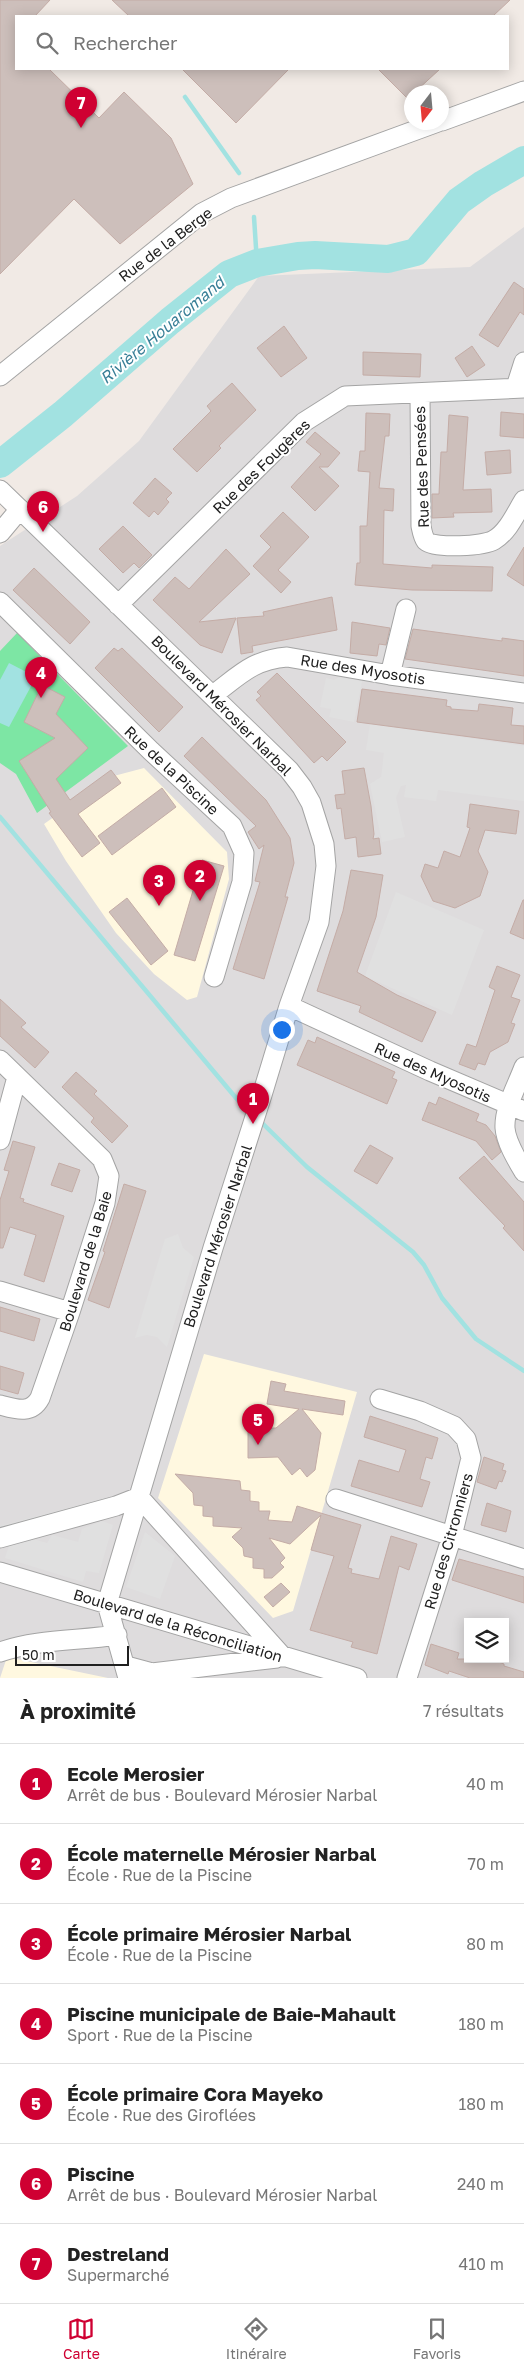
<!DOCTYPE html>
<html lang="fr">
<head>
<meta charset="utf-8">
<style>
	:root { --surface:#fff; --page:#f6f6f6; --text:#222; --muted:#767676; --line:#e0e0e0; --accent:#cf0032 }
	body { margin:0; font-family:"Golos Text",sans-serif; background:var(--page); color:var(--text) }
	.controls { position:absolute; right:15px; bottom:15px; display:grid; overflow:hidden; border-radius:0px; box-shadow:0 2px 12px #0003 }
	.controls button { width:45px; height:45px; display:grid; place-items:center; padding:0; border:0; border-bottom:1px solid var(--line); background:var(--surface); color:var(--text); font:25px sans-serif }
	.compass { position:absolute; left:404px; top:85px; width:45px; height:45px; border-radius:50%; background:var(--surface); box-shadow:0 2px 12px #0003; rotate:196deg }
	.scale { position:absolute; left:15px; bottom:12px; width:114px; box-sizing:border-box; padding-left:5px; border:2px solid #202020; border-top:0; font-size:14px; line-height:18px; white-space:nowrap; color:#202020; -webkit-text-stroke:4px #fff; paint-order:stroke }
	.you { position:absolute; left:281px; top:1029px; width:18px; height:18px; margin:-12px; border:4px solid #fff; border-radius:50%; background:#1a73e8; box-shadow:0 0 0 8px #1a73e833 }
	.badge { display:grid; place-items:center; width:32px; height:32px; border-radius:50%; background:var(--accent); color:#fff; font-size:16px; font-weight:700 }
	.pin { position:absolute; translate:-50% -41px; filter:drop-shadow(0 1px 2px #0008) }
	.pin::after { content:''; position:absolute; top:26px; width:18px; height:15px; background:inherit; clip-path:polygon(0 0,100% 0,50% 100%) }
	.list { margin:0; padding:0; list-style:none }
	h2 { display:flex; justify-content:space-between; align-items:center; height:65px; margin:0; padding:0 20px; font-size:21px }
	h2 small { font-size:16px; font-weight:400; color:var(--muted) }
	.list li { display:grid; grid-template-columns:32px 1fr auto; gap:15px; align-items:center; box-sizing:border-box; height:80px; padding:0 20px; border-top:1px solid var(--line) }
	.list b { display:block; font-size:19px; white-space:nowrap }
	.list p { margin:0; font-size:16px; white-space:nowrap; color:var(--muted) }
	.list em { font-size:16px; font-style:normal; color:var(--muted) }
	.icon { flex:none; width:28px; height:28px; fill:none; stroke:currentColor; stroke-width:2; stroke-linecap:round; stroke-linejoin:round }
	.map { position:relative; flex:none; width:524px; height:1678px; overflow:hidden }
	.search { position:absolute; background:var(--surface); box-shadow:0 2px 12px #0003; left:15px; right:15px; top:15px; height:55px; display:flex; align-items:center; gap:12px; box-sizing:border-box; padding:0 18px; border-radius:0px; color:var(--muted); font-size:19px }
	.sheet { height:625px; background:var(--surface) }
	nav { display:flex; justify-content:space-around; align-items:center; box-sizing:border-box; height:70px; border-top:1px solid var(--line); background:var(--surface); font-size:14px; color:var(--muted) }
	nav a { display:grid; justify-items:center; gap:2px }
	nav .on { color:var(--accent) }
	.map>svg:first-child { display:block }
	.residential { fill:#dedcdd; fill-rule:evenodd }
	.education { fill:#fff8e0 }
	.pitch { fill:#7de6a4 }
	.parking { fill:#e0e0e0 }
	.water { fill:#a2e2e1 }
	.lines { fill:none; stroke-linecap:round; stroke-linejoin:round }
	.stream { stroke:#a2e2e1; stroke-width:4.5 }
	.river { stroke:#a2e2e1; stroke-width:28 }
	.building { fill:#cdbfbb; stroke:#c4aca6 }
	.minor-casing { stroke:#a4a4a4; stroke-width:21 }
	.minor { stroke:#fff; stroke-width:19 }
	.labels { text-anchor:middle; dominant-baseline:central; stroke-width:4; stroke-linejoin:round; paint-order:stroke }
	.street-label { font-size:15px; fill:#202020; stroke:#fff }
	.water-label { font-size:16px; font-style:italic; fill:#397f97; stroke:#fff }
</style>
</head>
<body>
<div class="map">
<svg width="524" height="1678" viewBox="0 0 524 1678">
	<rect width="100%" height="100%" fill="#f1eae5"/>
	<path class="residential" d="M524 227V1678H0V546L77 496 139 441 259 276 470 267ZM468 1622H505V1659H468Z"/>
	<path class="education" d="M144 768 227 852 229 879 197 997 187 1000 154 974 116 933 66 861 44 824 110 777Z
		M204 1354 357 1392 293 1611 273 1618 158 1498Z
		M7 1657 108 1678H0Z"/>
	<path class="pitch" d="M17 633 128 746 37 813 16 774 0 763V651Z"/>
	<path class="parking" d="M339 677 362 681 354 722 329 717 331 709 320 707 326 678 334 680Z
		M370 724 524 746V801L438 790 436 801 404 797 406 785 401 786 396 798 405 837 382 842 370 784 381 777 384 753 366 750Z
		M396 892 484 930 452 1015 365 976Z
		M178 1234 183 1248 194 1257 167 1347 157 1337 147 1335 135 1338 165 1239Z
		M109 1497 111 1504 0 1533V1526Z
		M102 1521 113 1525 99 1573 86 1571 83 1582 5 1558 9 1546 26 1537 47 1543 52 1535 78 1542 82 1529Z
		M145 1532 175 1556 160 1599 126 1587Z"/>
	<path class="water" d="M9 663 36 677 9 727 0 723V680Z"/>
	<g class="lines">
		<path class="stream" d="M185 97 239 173
			M254 217 257 263
			M0 817 236 1098 252 1113
			M259 1120 307 1167 413 1252 424 1265 442 1298 476 1339 524 1371"/>
		<path class="river" d="M0 464 63 414 170 321 229 274 257 263 298 256 315 255 388 259 416 252 459 201 483 184 524 160"/>
	</g>
	<path class="building" d="M0 0H50L35 16H16V69H49L99 118 124 92 171 138 193 184 120 244 74 199 0 274Z
		M112 0H510L493 16H129Z
		M182 69H289L236 123Z
		M378 69H440L415 92H412L408 99Z
		M514 282 524 289V315L520 312 498 347 479 335Z
		M284 326 307 358 281 377 257 348Z
		M472 346 485 365 467 377 455 358Z
		M363 352 421 354 420 377 363 375Z
		M232 383 256 410 219 446 221 448 197 472 173 449 211 411 207 406Z
		M501 412 524 414V438L500 436Z
		M366 413 390 414 389 436H385L379 488 394 489 393 511 384 510 383 564 432 568V565L493 567 492 591 412 590 355 585 357 563H360V526H367L370 472 358 471 360 451H365Z
		M449 415 468 417 463 490 491 489 492 512 453 513 454 517 432 518V494H439L441 452H447Z
		M315 432 340 453 328 467H319L339 486 315 511 291 487 321 454 306 442Z
		M510 450 511 473 487 475 485 452Z
		M155 478 172 493 166 499 169 502 158 515 154 511 149 517 133 503Z
		M283 512 309 537 278 570 291 582 281 593 253 566 271 547 260 536Z
		M123 526 152 555 139 568 134 563 123 573 99 549Z
		M524 547V586L507 575Z
		M226 549 250 574 199 622 236 618 222 653 200 645 153 600 175 577 189 589Z
		M34 568 90 622 70 644 13 590Z
		M332 597 337 630 252 646 253 652 241 654 237 618 264 616 263 612Z
		M352 622 390 628 386 645 379 644 377 656 350 653Z
		M413 629 502 641V638L524 641V676L405 659Z
		M114 648 118 651 122 648 183 707 159 732 95 668Z
		M277 673 346 742 327 761 322 756 314 763 256 700 261 696 257 692Z
		M42 685 65 697 56 714 88 748 56 779 70 800 111 770 121 783 78 814 100 843 82 857 49 813 51 812 19 761 55 738 24 722Z
		M362 689 447 700 446 706 451 707V709L478 711 479 704 513 708 511 725 524 726V744L357 722Z
		M202 737 266 800 290 838 294 863 285 897H288L264 979 233 969 260 882 255 881 264 845 259 849 248 832 256 826 184 756Z
		M364 768 371 806 374 834 373 839 379 838 381 854 358 857 356 837 345 839 341 808 337 809 335 795 345 794 342 771Z
		M162 788 176 807 112 855 98 836Z
		M470 804 519 811 516 834 485 830 478 851 488 872 480 896 455 908 433 901 421 876 425 864 438 868 444 851 460 857 470 828 467 827Z
		M202 860 224 866 195 961 174 955Z
		M351 870 383 875 376 917 357 972 397 995 436 1012 422 1042 359 1012 361 1006 317 991 343 911Z
		M127 898 168 951 151 965 109 912Z
		M523 900H524V939L510 933Z
		M497 966 520 975 511 997 520 1000 511 1023 515 1024 508 1042 490 1052 485 1065 478 1063 475 1070 459 1064 467 1044 476 1047 495 990 489 987Z
		M0 999 26 1023 21 1027 49 1052 35 1068 0 1036Z
		M317 1037 395 1072 392 1078 397 1080 387 1104 297 1065 308 1040 315 1043Z
		M76 1072 97 1091 94 1094 128 1126 112 1143 91 1122 94 1118 62 1087Z
		M439 1097 479 1114 476 1121 486 1125 495 1136 501 1152 492 1160 476 1141 422 1120 429 1102 436 1105Z
		M13 1141 35 1147 20 1198 24 1199 23 1202 64 1216 44 1282 24 1275 36 1235 10 1227 3 1248H0V1200L9 1171 4 1170Z
		M370 1145 393 1158 377 1184 354 1171Z
		M484 1156 524 1202V1251L503 1228 505 1226 459 1178Z
		M59 1163 80 1170 72 1192 51 1185Z
		M124 1184 146 1191 109 1308 88 1300 105 1252 103 1251Z
		M0 1307 40 1319 34 1341 0 1331Z
		M0 1366 24 1373 18 1394 0 1389Z
		M271 1381 286 1384 284 1391 345 1401 343 1415 302 1409 321 1433 315 1470 307 1477 300 1468 292 1475 278 1457 248 1458V1428H276L299 1409 267 1404Z
		M370 1416 438 1438 432 1459 426 1457 420 1479 430 1482 422 1507 351 1486 359 1460 399 1472 406 1450 364 1437Z
		M484 1457 504 1464 502 1470 506 1471 502 1482 499 1481 496 1489 477 1482Z
		M175 1474 240 1481 241 1490 250 1491V1501L259 1502V1511H270L268 1520 292 1522 297 1506 361 1525 348 1568 352 1569 351 1573 379 1579 391 1536 417 1544 409 1570 399 1566 377 1654 351 1647 353 1642 310 1630 334 1556 311 1550 321 1515 290 1544 269 1538 285 1558 280 1563 284 1567 272 1578H264V1569L253 1568V1558L244 1556 243 1548 232 1537 242 1528 213 1526V1517L203 1516V1506L194 1505 193 1493Z
		M487 1503 511 1511 506 1532 481 1525Z
		M459 1559 524 1577V1603L452 1580Z
		M281 1583 290 1592 273 1607 264 1597Z
		M431 1644 459 1653 457 1659H490L504 1664V1666L524 1672V1678H470L449 1671 448 1674 425 1665Z"/>
	<g class="lines">
		<defs>
			<path id="minor" d="M442 121 524 91
				M0 376 202 213 231 198 438 122
				M516 387 524 362
				M420 394 421 526C422 531 423 537 426 541 435 549 484 546 494 540 508 532 516 513 524 500
				M0 490 289 770 302 787 311 803 324 844 326 866 319 922 289 1006 262 1095 213 1248 107 1604 128 1678
				M0 533 20 509
				M0 602 151 751 232 826 244 853 242 882 214 977
				M118 605 304 422 345 396 524 388
				M390 675 406 609
				M213 695C240 675 252 660 287 657L390 675 524 693
				M289 1006 430 1071 524 1111
				M0 1060 102 1159 109 1176 105 1203 70 1312 40 1398C31 1415 15 1409 0 1405
				M524 1067C517 1086 504 1108 505 1128 506 1142 517 1160 524 1172
				M0 1140 17 1077
				M0 1291 70 1312
				M380 1399 420 1411 454 1426 466 1439 471 1458 452 1536 407 1678
				M336 1499 524 1559
				M0 1538 116 1506 139 1497 283 1657
				M0 1572 357 1678
				M0 1652C38 1639 77 1641 117 1635
				M126 1666 152 1673 277 1658"/>
		</defs>
		<use href="#minor" class="minor-casing"/>
		<use href="#minor" class="minor"/>
	</g>
	<g class="labels">
		<g class="street-label">
			<text transform="translate(165 244) rotate(-37)">Rue de la Berge</text>
			<text transform="translate(261 466) rotate(-44)">Rue des Fougères</text>
			<text transform="translate(421 467) rotate(-92)">Rue des Pensées</text>
			<text transform="translate(363 669) rotate(9)">Rue des Myosotis</text>
			<text transform="translate(222 705) rotate(45)">Boulevard Mérosier Narbal</text>
			<text transform="translate(172 770) rotate(43)">Rue de la Piscine</text>
			<text transform="translate(433 1072) rotate(24)">Rue des Myosotis</text>
			<text transform="translate(217 1236) rotate(-72)">Boulevard Mérosier Narbal</text>
			<text transform="translate(85 1261) rotate(-73)">Boulevard de la Baie</text>
			<text transform="translate(448 1541) rotate(-74)">Rue des Citronniers</text>
			<text transform="translate(178 1625) rotate(17)">Boulevard de la Réconciliation</text>
		</g>
		<g class="water-label">
			<text transform="translate(162 330) rotate(-40)">Rivière Houaromand</text>
		</g>
	</g>
</svg>
<div class="controls">
<button><svg class="icon" aria-label="layers" viewBox="0 0 24 24"><path d="M12 4l9 5-9 5-9-5zM3 14l9 5 9-5"/></svg></button>
</div>
<svg class="compass" viewBox="-18 -18 36 36"><path d="M0-13l5 13h-10z" fill="#e53935"/><path d="M0 13l5-13h-10z" fill="#767676"/></svg>
<div class="scale">50 m</div>
<div class="you"></div>
<div class="pin badge" style="left:253px;top:1124px">1</div>
<div class="pin badge" style="left:200px;top:901px">2</div>
<div class="pin badge" style="left:159px;top:906px">3</div>
<div class="pin badge" style="left:41px;top:698px">4</div>
<div class="pin badge" style="left:258px;top:1445px">5</div>
<div class="pin badge" style="left:43px;top:532px">6</div>
<div class="pin badge" style="left:81px;top:128px">7</div>
<div class="search"><svg class="icon" aria-label="search" viewBox="0 0 24 24"><circle cx="10" cy="10" r="6"/><path d="M15 15l6 6"/></svg>Rechercher</div>
</div>
<section class="sheet">
<h2>À proximité<small>7 résultats</small></h2>
<ul class="list">
<li><span class="badge">1</span><div><b>Ecole Merosier</b><p>Arrêt de bus · Boulevard Mérosier Narbal</p></div><em>40 m</em></li>
<li><span class="badge">2</span><div><b>École maternelle Mérosier Narbal</b><p>École · Rue de la Piscine</p></div><em>70 m</em></li>
<li><span class="badge">3</span><div><b>École primaire Mérosier Narbal</b><p>École · Rue de la Piscine</p></div><em>80 m</em></li>
<li><span class="badge">4</span><div><b>Piscine municipale de Baie-Mahault</b><p>Sport · Rue de la Piscine</p></div><em>180 m</em></li>
<li><span class="badge">5</span><div><b>École primaire Cora Mayeko</b><p>École · Rue des Giroflées</p></div><em>180 m</em></li>
<li><span class="badge">6</span><div><b>Piscine</b><p>Arrêt de bus · Boulevard Mérosier Narbal</p></div><em>240 m</em></li>
<li><span class="badge">7</span><div><b>Destreland</b><p>Supermarché</p></div><em>410 m</em></li>
</ul>
</section>
<nav>
<a class="on"><svg class="icon" aria-label="map" viewBox="0 0 24 24"><path d="M3 6l6-2 6 2 6-2v14l-6 2-6-2-6 2zM9 4v14M15 6v14"/></svg>Carte</a>
<a><svg class="icon" aria-label="directions" viewBox="0 0 24 24"><path d="M12 3l9 9-9 9-9-9zM9 14v-3h6M13 9l2 2-2 2"/></svg>Itinéraire</a>
<a><svg class="icon" aria-label="saved" viewBox="0 0 24 24"><path d="M7 4h10v16l-5-4-5 4z"/></svg>Favoris</a>
</nav>
</body>
</html>
